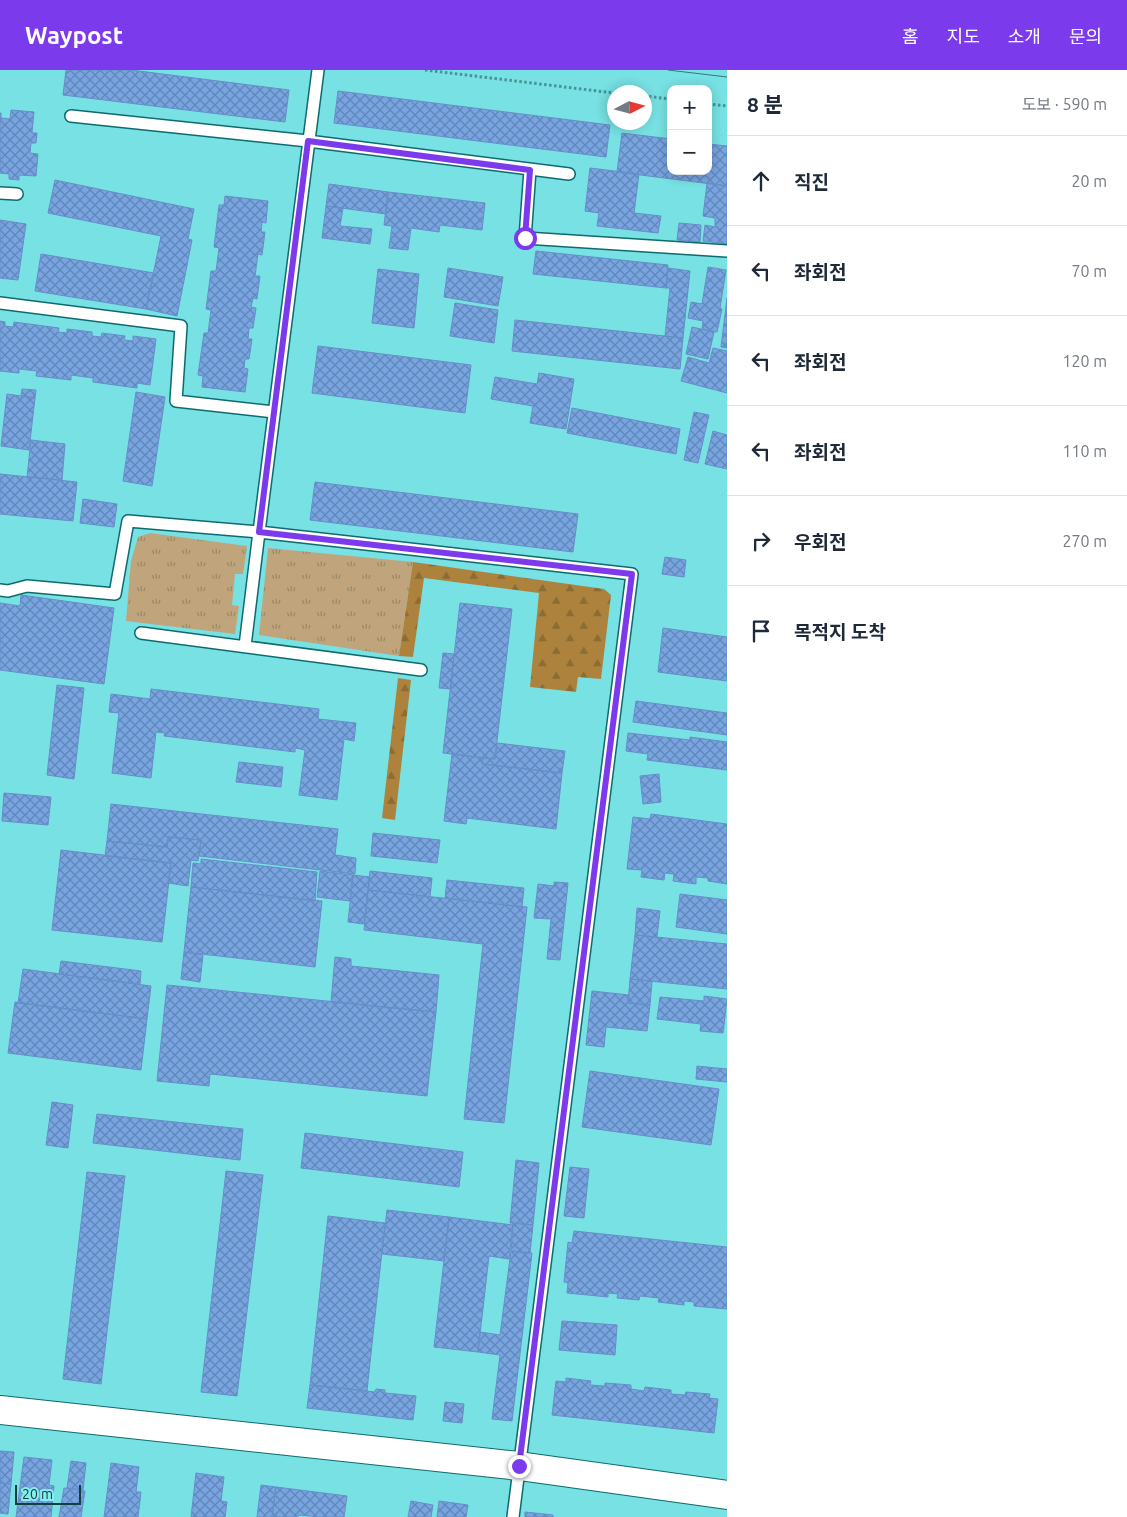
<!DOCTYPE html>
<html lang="ko">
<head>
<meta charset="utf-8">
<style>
	:root { --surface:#fff; --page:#f6f6f7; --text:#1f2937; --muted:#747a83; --line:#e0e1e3; --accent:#7c3aed }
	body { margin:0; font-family:Ubuntu,"Noto Sans KR",sans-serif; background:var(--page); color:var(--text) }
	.controls { position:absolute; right:15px; top:15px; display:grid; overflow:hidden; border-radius:10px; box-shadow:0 2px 12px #0003 }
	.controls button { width:45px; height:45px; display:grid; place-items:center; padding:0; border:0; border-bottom:1px solid var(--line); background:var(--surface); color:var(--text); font:25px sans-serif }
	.compass { position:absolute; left:607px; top:15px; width:45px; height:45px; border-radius:50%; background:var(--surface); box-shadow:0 2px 12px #0003; rotate:84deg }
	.scale { position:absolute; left:15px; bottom:12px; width:66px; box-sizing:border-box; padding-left:5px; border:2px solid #124041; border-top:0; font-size:14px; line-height:18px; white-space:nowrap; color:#124041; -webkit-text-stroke:4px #85eef0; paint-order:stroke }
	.stop { position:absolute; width:15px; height:15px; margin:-11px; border:4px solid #7c3aed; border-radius:50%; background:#fff }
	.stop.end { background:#7c3aed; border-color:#fff; box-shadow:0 1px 5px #0008 }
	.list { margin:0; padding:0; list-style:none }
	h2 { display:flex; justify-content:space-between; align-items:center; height:65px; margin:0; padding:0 20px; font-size:21px }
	h2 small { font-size:16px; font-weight:400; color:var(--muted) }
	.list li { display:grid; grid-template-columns:32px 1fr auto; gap:15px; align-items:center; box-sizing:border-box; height:90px; padding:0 20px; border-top:1px solid var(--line) }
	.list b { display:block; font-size:19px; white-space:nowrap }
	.list em { font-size:16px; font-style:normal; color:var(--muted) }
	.icon { flex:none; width:28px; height:28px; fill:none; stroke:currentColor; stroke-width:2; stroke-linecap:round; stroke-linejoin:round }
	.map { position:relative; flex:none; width:727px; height:1447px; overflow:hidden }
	header { display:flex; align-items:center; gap:30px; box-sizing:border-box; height:70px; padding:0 25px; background:var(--accent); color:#fff }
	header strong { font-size:24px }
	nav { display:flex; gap:28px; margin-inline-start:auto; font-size:18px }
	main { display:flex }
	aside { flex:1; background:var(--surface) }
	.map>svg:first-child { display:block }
	.grass { fill:url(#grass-tufts) }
	.forest { fill:url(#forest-firs) }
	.building { fill:url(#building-cross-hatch); stroke:#658ec7 }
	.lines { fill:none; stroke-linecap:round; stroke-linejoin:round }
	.lane-casing { stroke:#0d6b6d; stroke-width:14 }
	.secondary-casing { stroke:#0d6b6d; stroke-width:30 }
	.path { stroke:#469495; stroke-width:3; stroke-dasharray:2.5 2.5; stroke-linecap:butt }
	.lane { stroke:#fff; stroke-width:11 }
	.secondary { stroke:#fff; stroke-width:28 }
	.tram { stroke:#357778; stroke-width:1 }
	.route { stroke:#7c3aed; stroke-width:6 }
</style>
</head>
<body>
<header>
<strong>Waypost</strong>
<nav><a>홈</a><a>지도</a><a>소개</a><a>문의</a></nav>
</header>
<main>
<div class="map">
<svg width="727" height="1447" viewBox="0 0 727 1447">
	<defs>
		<pattern id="grass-tufts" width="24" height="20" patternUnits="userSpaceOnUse" patternTransform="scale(1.25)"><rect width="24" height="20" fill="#c0a57c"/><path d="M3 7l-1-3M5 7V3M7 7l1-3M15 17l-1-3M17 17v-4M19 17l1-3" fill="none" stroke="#9b8867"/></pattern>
		<pattern id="forest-firs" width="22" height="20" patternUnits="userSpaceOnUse" patternTransform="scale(1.25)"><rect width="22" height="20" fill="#ad823c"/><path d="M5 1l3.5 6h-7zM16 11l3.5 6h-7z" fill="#8b6c34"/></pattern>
		<pattern id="building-cross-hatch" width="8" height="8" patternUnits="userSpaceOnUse" patternTransform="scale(1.25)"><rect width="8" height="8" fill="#78a4e1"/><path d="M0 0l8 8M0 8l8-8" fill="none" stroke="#6187b8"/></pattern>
	</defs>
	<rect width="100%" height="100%" fill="#77e1e3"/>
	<path class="grass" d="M150 463 247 476 243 504H235L232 535 239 536 235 564 126 551 131 491 138 467Z
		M268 478 413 492 399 586 259 565Z"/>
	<path class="forest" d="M413 492 604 519 611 525 601 609 578 607 576 622 530 617 539 523 424 508 413 587 399 586Z
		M398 608 411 610 395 750 382 748Z"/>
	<path class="building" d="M66 0H131L289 20 285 52 63 25Z
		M338 21 610 55 606 87 334 53Z
		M11 40 34 42 32 63H37L36 73H31L30 83 38 84 36 106 19 105V110L9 109V104L0 103V43H1V48L10 49Z
		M622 63 671 69V101H708V74L727 76V116L617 102Z
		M590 98 639 104 634 143 661 146 658 163 597 156 599 143 585 141Z
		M55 110 194 139 188 169 192 170 177 246 146 239 161 166 48 143Z
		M707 113 727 116V174L703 171 705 155 715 157V148L703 146Z
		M329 114 388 122 386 144 326 136Z
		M388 122 485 133 482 160 440 155 439 162 411 158 408 180 389 178 392 156 384 155Z
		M225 126 268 131 266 153 262 152 261 162H265L262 185 258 184 255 206H260L257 229 253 228 251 237 256 238 253 258H249L248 269H252L249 289H245L244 298 248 299 245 322 202 317 203 306 198 305 204 263H208L211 240 206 239 211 201H216L219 178 214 177 219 135H224Z
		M326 136 343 138 340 156 372 159 370 174 322 168Z
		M0 150 26 154 18 210 0 208Z
		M679 153 701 155 700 172 677 170Z
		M536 181 668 195 666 218 533 204Z
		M41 184 154 203 146 239 35 221Z
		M708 197 726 200 720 238 722 239 717 262 702 259 703 251 688 248 691 232 702 234Z
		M448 198 503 207 498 236 444 227Z
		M668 198 690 201 683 268 665 266 670 218H666Z
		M378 199 419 204 414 258 372 253Z
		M727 228V278L721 277Z
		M455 233 498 240 494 273 450 266Z
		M515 250 683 268 680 299 512 281Z
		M0 251 5 252V256L13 257 14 252 59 258 58 262 67 263V259L92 262V266L101 267 102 263 125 266 124 270 133 271V266L156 269 150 315 137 313V318L93 312V308L71 305V310L36 306 37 301 19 299V303L0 301Z
		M692 257 714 262 708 289 686 284Z
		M318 276 471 295 465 343 312 323Z
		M713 278 727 281V323L681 311 688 287 709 293Z
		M539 303 574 309 566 359 530 353 533 336 491 329 495 307 537 314Z
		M22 319 36 320 35 328 21 326Z
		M136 322 165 327 152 416 123 411Z
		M7 324 35 328 29 380 1 376Z
		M572 338 680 359 676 384 567 363Z
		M694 342 709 345 698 393 684 390Z
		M713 361 727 365V399L705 394Z
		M31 370 65 374 62 410 27 407Z
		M0 404 77 412 73 451 0 444Z
		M315 412 578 444 573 482 310 450Z
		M83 429 117 434 114 457 80 453Z
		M665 487 686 490 684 507 662 504Z
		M21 525 114 538 104 614 0 600V533L20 536Z
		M460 533 512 539 495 689 443 683Z
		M663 558 727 567V611L658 602Z
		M443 583 454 584 451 619 439 618Z
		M57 615 84 618 74 709 47 705Z
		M151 619 319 639 318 649 356 653 354 671 344 669 337 730 299 725 305 680 295 678V682L164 666 165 663 156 662 151 708 112 703 119 643 109 642 111 624 150 629Z
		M636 631 727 643V665L633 652Z
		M628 663 690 670V667L727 672V700L647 690 648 684 626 681Z
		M497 673 565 681 562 703 482 694 483 688 495 689Z
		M452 684 483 688 482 694 562 703 556 759 467 748 466 754 444 751Z
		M239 692 283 697 281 717 236 712Z
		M659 704 661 732 643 734 640 706Z
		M4 723 51 727 48 755 2 751Z
		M111 734 338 759 335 785 356 788 355 804 199 786 201 770 168 767 167 777 107 771Z
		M651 744 727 754V814L708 811V808L696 807V814L673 811 674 804 665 803 664 810 641 807 642 800 627 799 633 747 650 749Z
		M373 763 440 770 437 793 371 786Z
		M168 767 201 770 198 791 191 790 188 816 168 813 171 793 105 786 107 771 167 777Z
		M61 780 171 793 162 872 52 860Z
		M201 789 317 802 315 831 191 817 193 793 201 794Z
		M320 801 353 805 350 831 317 827Z
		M370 801 432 808 430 827 368 820Z
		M353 805 370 807 364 854 348 852Z
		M447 810 524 818 522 837 445 828Z
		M554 812 568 813 560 890 547 889 551 849 534 848 538 814 554 816Z
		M191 817 322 831 315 897 184 882Z
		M368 820 527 837 504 1053 464 1049 483 874 364 860Z
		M680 824 727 830V864L676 857Z
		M637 838 660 841 657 867 635 865Z
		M635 865 727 874V919L630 909Z
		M184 882 203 885 200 912 181 909Z
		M335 887 351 889V896L439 905 436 942 331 932Z
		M61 891 141 901 140 914 59 904Z
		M23 899 151 916 147 949 18 933Z
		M630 909 652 911 650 935 628 933Z
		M167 915 436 942 427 1026 210 1004 209 1016 157 1011Z
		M592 921 629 925 628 933 650 935 647 961 606 957 604 977 586 975Z
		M704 926 727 929 723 963 700 961 701 954 657 949 660 927 704 931Z
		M15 932 147 949 141 1000 8 983Z
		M697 996 727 999V1012L696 1009Z
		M590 1001 719 1019 711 1075 582 1057Z
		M52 1032 73 1035 68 1078 46 1075Z
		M97 1044 243 1059 240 1090 93 1073Z
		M305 1063 463 1082 459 1117 301 1098Z
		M516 1090 539 1093 533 1155 510 1153Z
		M570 1097 589 1099 584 1148 564 1146Z
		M226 1101 263 1105 237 1326 201 1322Z
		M87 1102 125 1106 101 1314 63 1309Z
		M387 1140 449 1147 444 1191 382 1184Z
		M328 1146 385 1153 367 1321 310 1315Z
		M449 1147 513 1155 509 1189 489 1186 478 1282 434 1277Z
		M513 1153 533 1155 530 1183 511 1181Z
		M574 1161 727 1177V1239L694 1236V1232L684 1231V1235L658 1232 659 1228 640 1226 639 1230 617 1228 618 1224 608 1223V1227L567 1223 568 1213 564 1212 568 1172 572 1173Z
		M511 1181 532 1183 512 1351 492 1349 500 1285 478 1282 480 1262 500 1265Z
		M562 1251 617 1255 615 1285 559 1280Z
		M566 1308 591 1311 590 1315 605 1316V1313L631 1315V1319L644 1321 645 1317 671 1320V1324L685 1325 686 1322 710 1324 709 1328 718 1329 714 1363 552 1345 556 1311 566 1312Z
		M310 1315 375 1322 376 1319 385 1320V1323L416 1326 413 1350 307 1338Z
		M445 1332 464 1334 462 1353 443 1351Z
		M0 1381 14 1382 11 1414 0 1413Z
		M24 1387 52 1390 49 1415 54 1416 51 1447H16Z
		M71 1391 86 1393 83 1420 67 1418Z
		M111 1393 139 1397 136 1422H141L138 1447H104Z
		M196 1403 224 1407 221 1431 227 1432 225 1447H191Z
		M0 1413 11 1414 8 1444 0 1443Z
		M261 1415 276 1417 272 1447H257Z
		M276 1417 347 1426 344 1447H318L299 1445 298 1447H272Z
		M64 1418 85 1421 81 1447H59Z
		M411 1431 433 1435 431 1447H408Z
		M439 1431 468 1435 466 1447H437Z
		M525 1442 553 1445V1447H525Z"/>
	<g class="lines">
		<defs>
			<path id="lane" d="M318 0 259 462 632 504 513 1447
				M71 46 308 71 569 104
				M530 100 525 168 727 181
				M0 123 17 124
				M0 233 181 256 176 331 274 342
				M0 520 8 521 27 516 115 524 128 451 259 462 245 576
				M141 563 421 600"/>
			<path id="secondary" d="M0 1340 519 1396 727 1425"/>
		</defs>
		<use href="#lane" class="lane-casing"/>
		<use href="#secondary" class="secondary-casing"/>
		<path class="path" d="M425 0 614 23
			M644 26 671 29
			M708 34 727 36"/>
		<use href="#lane" class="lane"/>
		<use href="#secondary" class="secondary"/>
		<path class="tram" d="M668 0 727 7"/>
	</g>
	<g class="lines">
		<path class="route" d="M519 1396 632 504 259 462 308 71 530 100 525 168"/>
	</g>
</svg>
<div class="controls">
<button>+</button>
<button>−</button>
</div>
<svg class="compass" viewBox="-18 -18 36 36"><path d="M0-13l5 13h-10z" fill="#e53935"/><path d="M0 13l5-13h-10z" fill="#747a83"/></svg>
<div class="scale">20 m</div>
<div class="stop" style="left:525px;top:168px"></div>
<div class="stop end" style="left:519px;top:1396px"></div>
</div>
<aside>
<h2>8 분<small>도보 · 590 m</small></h2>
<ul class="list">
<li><svg class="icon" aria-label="ahead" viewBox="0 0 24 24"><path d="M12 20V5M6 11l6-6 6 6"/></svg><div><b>직진</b></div><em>20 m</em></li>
<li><svg class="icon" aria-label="left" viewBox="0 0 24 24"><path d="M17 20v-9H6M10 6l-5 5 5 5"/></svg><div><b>좌회전</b></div><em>70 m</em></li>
<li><svg class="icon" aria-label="left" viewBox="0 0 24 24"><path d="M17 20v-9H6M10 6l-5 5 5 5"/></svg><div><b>좌회전</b></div><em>120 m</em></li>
<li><svg class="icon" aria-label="left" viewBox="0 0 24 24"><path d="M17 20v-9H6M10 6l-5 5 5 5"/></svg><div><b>좌회전</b></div><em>110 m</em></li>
<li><svg class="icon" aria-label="right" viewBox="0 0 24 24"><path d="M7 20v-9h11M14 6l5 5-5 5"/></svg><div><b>우회전</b></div><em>270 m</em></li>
<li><svg class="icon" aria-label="arrive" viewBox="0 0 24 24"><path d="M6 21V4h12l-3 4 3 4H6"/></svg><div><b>목적지 도착</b></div></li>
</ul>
</aside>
</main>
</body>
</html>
